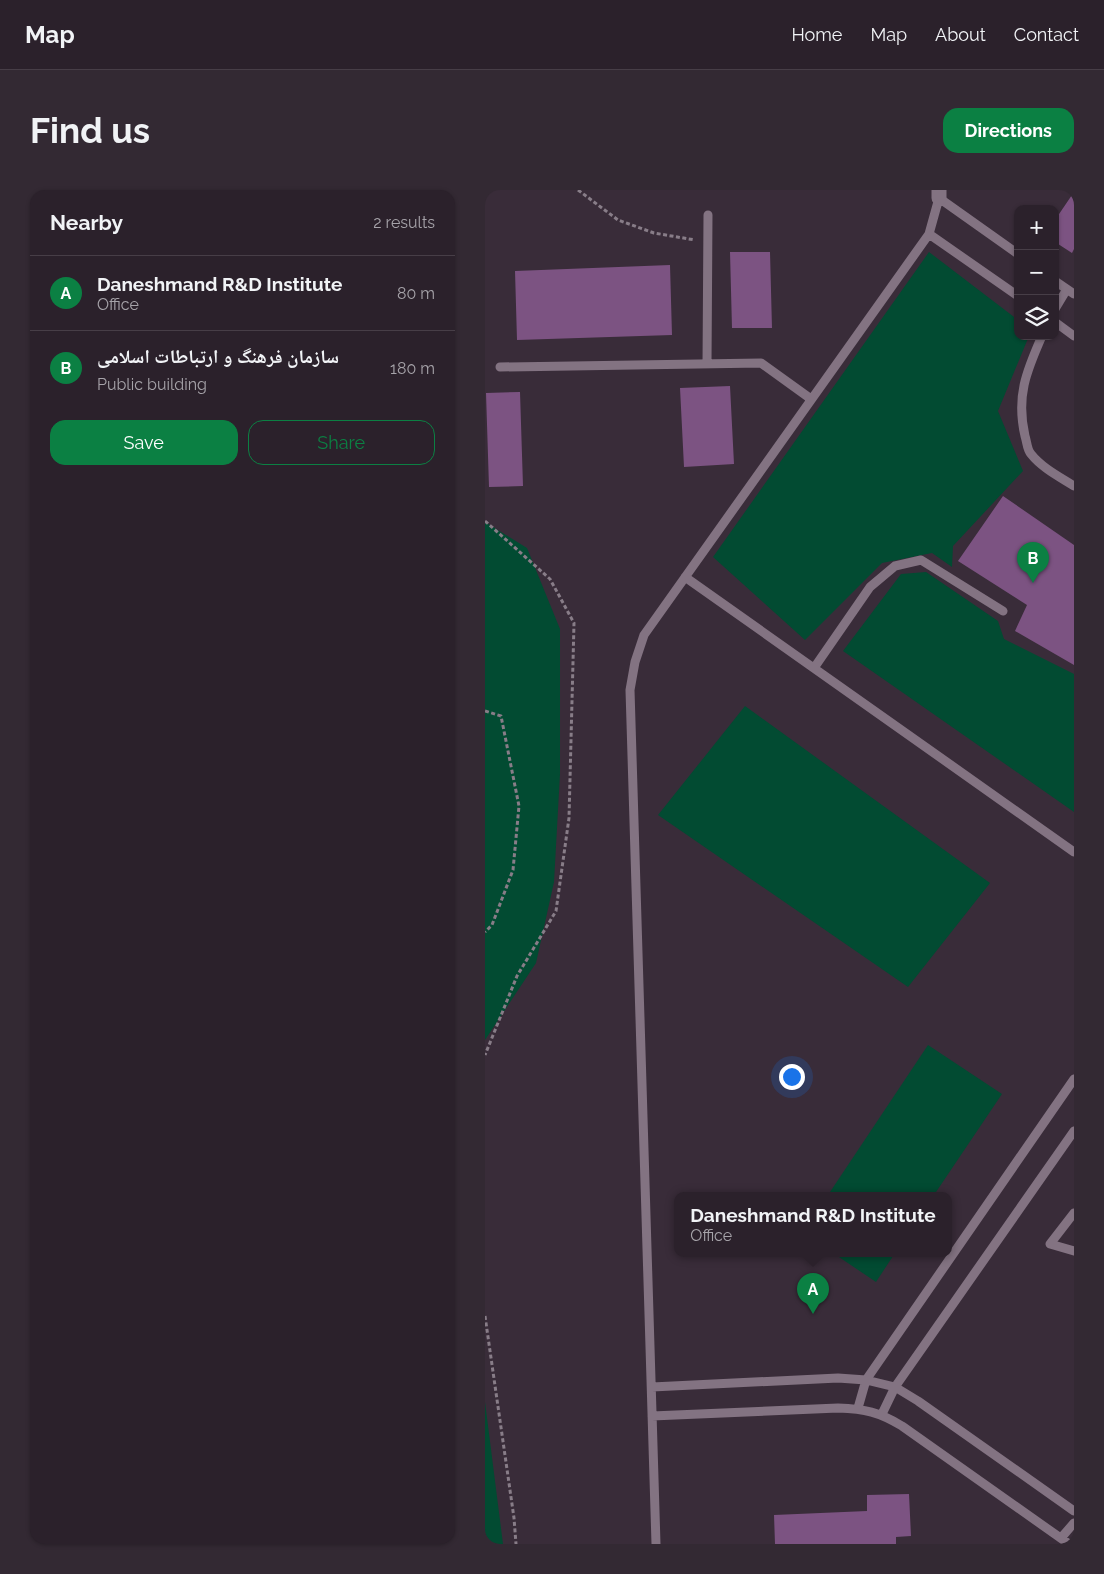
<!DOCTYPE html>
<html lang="en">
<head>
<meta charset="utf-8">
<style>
	:root { --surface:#2b212b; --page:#332933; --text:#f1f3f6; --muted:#a6a3a9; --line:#473e47; --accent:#0b8043 }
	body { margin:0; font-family:Raleway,"Noto Naskh Arabic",sans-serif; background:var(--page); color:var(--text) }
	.controls { position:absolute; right:15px; top:15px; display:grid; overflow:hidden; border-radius:10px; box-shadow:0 1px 4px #0004 }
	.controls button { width:45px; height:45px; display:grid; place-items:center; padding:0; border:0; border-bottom:1px solid var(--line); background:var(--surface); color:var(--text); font:25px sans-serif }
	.you { position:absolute; left:306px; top:886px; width:18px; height:18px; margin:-12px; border:4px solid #fff; border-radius:50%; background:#1a73e8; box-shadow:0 0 0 8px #1a73e833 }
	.badge { display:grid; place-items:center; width:32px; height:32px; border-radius:50%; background:var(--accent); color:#fff; font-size:16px; font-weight:700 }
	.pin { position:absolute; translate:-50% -41px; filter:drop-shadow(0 1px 2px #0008) }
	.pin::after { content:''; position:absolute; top:26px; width:18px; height:15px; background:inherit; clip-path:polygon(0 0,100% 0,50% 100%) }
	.popup { position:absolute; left:189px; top:1002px; width:278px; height:65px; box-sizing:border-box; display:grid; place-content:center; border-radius:10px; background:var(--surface); filter:drop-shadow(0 1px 4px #0005); font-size:16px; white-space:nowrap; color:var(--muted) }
	.popup b { font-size:19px; color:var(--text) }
	.popup::after { content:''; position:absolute; left:50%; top:100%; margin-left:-10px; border:10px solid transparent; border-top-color:var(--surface) }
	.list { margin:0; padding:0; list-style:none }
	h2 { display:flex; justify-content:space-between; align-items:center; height:65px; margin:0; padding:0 20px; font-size:21px }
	h2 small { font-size:16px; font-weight:400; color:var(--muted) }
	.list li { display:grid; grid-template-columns:32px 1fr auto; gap:15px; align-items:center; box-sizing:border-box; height:75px; padding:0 20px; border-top:1px solid var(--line) }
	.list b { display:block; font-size:19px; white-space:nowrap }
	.list p { margin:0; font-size:16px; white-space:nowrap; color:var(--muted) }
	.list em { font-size:16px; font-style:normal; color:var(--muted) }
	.actions { display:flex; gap:10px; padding:15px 20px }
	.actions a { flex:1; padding:11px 0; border:1px solid var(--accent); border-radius:15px; text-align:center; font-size:18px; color:var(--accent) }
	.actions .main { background:var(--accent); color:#fff }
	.icon { flex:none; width:28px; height:28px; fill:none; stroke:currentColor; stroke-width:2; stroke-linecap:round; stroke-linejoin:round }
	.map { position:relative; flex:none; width:589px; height:1354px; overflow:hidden; border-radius:15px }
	header { display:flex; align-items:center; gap:30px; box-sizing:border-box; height:70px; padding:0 25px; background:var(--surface); border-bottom:1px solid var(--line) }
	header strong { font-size:24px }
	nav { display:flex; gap:28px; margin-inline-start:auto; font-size:18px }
	.intro { display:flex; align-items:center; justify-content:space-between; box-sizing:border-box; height:120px; padding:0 30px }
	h1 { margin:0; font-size:35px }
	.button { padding:12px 22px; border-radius:15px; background:var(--accent); color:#fff; font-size:18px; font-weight:700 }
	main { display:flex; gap:30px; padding:0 30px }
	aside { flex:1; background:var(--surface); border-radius:15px; box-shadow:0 1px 4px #0004 }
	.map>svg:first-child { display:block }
	.green { fill:#024b32 }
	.building { fill:#7c5382 }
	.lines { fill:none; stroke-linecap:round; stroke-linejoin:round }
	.path { stroke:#887d88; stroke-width:3; stroke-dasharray:4 2.5; stroke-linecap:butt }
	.service { stroke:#837382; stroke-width:9 }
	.minor { stroke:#837382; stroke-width:15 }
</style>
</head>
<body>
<header>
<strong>Map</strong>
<nav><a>Home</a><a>Map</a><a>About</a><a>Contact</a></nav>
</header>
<div class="intro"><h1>Find us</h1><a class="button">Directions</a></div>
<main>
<aside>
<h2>Nearby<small>2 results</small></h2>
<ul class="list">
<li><span class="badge">A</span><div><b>Daneshmand R&amp;D Institute</b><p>Office</p></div><em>80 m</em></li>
<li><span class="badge">B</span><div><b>سازمان فرهنگ و ارتباطات اسلامی</b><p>Public building</p></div><em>180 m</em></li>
</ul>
<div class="actions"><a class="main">Save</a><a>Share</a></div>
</aside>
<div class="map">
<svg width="589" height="1354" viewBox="0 0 589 1354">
	<rect width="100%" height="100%" fill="#392c39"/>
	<path class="green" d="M444 62 533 130V146H544L513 221 538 281 468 356 467 377 447 363 397 373 320 450 228 367Z
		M0 332 42 358 75 439V584L69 692 51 773 0 850Z
		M441 382 513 431 519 449 589 484V622L358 461 416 384Z
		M260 516 505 693 423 797 173 625Z
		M443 855 517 904 449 1005H343Z
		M348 1063H410L391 1092Z
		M0 1212 18 1354H0Z"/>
	<path class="building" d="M589 2V59L587 63 570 52V30Z
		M245 62H285L287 138H247Z
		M185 75 187 145 32 150 30 81Z
		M245 196 249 274 199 277 195 198Z
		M35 202 38 296 4 297 1 203Z
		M518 306 589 355V475L530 441 542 415 473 371Z
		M424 1304 426 1346 411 1347V1354H290L289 1325 382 1321V1305Z"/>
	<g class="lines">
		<path class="path" d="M93 0 133 30 169 43 210 50
			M0 331 65 389 89 433 84 628 71 721 32 786 0 865
			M0 521 16 526 34 616 28 680 7 735 0 742
			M0 1126 29 1328 31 1354"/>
		<path class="service" d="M444 44 533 106
			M570 91 589 104
			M570 119 582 99
			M570 132 589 146
			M557 146C541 182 531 207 540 246 542 252 542 260 546 264 557 278 575 287 589 296
			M222 174 223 25
			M15 177 276 173 326 209
			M200 387 589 662
			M329 478 385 397 410 376 436 370 518 421
			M589 1023 565 1054 589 1061
			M167 1197 353 1188 381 1190 410 1197 433 1211 589 1321
			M373 1218 381 1190 589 889
			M397 1224 410 1197 589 941
			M167 1226 353 1218C380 1219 394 1222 417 1236L584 1354
			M576 1348 589 1333
			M171 1354 145 500 150 472 159 445 444 44 454 8 533 64"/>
		<path class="minor" d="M454 8V0"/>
	</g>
</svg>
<div class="controls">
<button>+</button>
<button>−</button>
<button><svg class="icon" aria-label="layers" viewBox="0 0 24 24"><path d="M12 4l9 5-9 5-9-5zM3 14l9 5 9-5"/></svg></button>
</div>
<div class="you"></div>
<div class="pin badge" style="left:328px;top:1124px">A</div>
<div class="popup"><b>Daneshmand R&amp;D Institute</b>Office</div>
<div class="pin badge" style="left:548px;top:393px">B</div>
</div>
</main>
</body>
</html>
